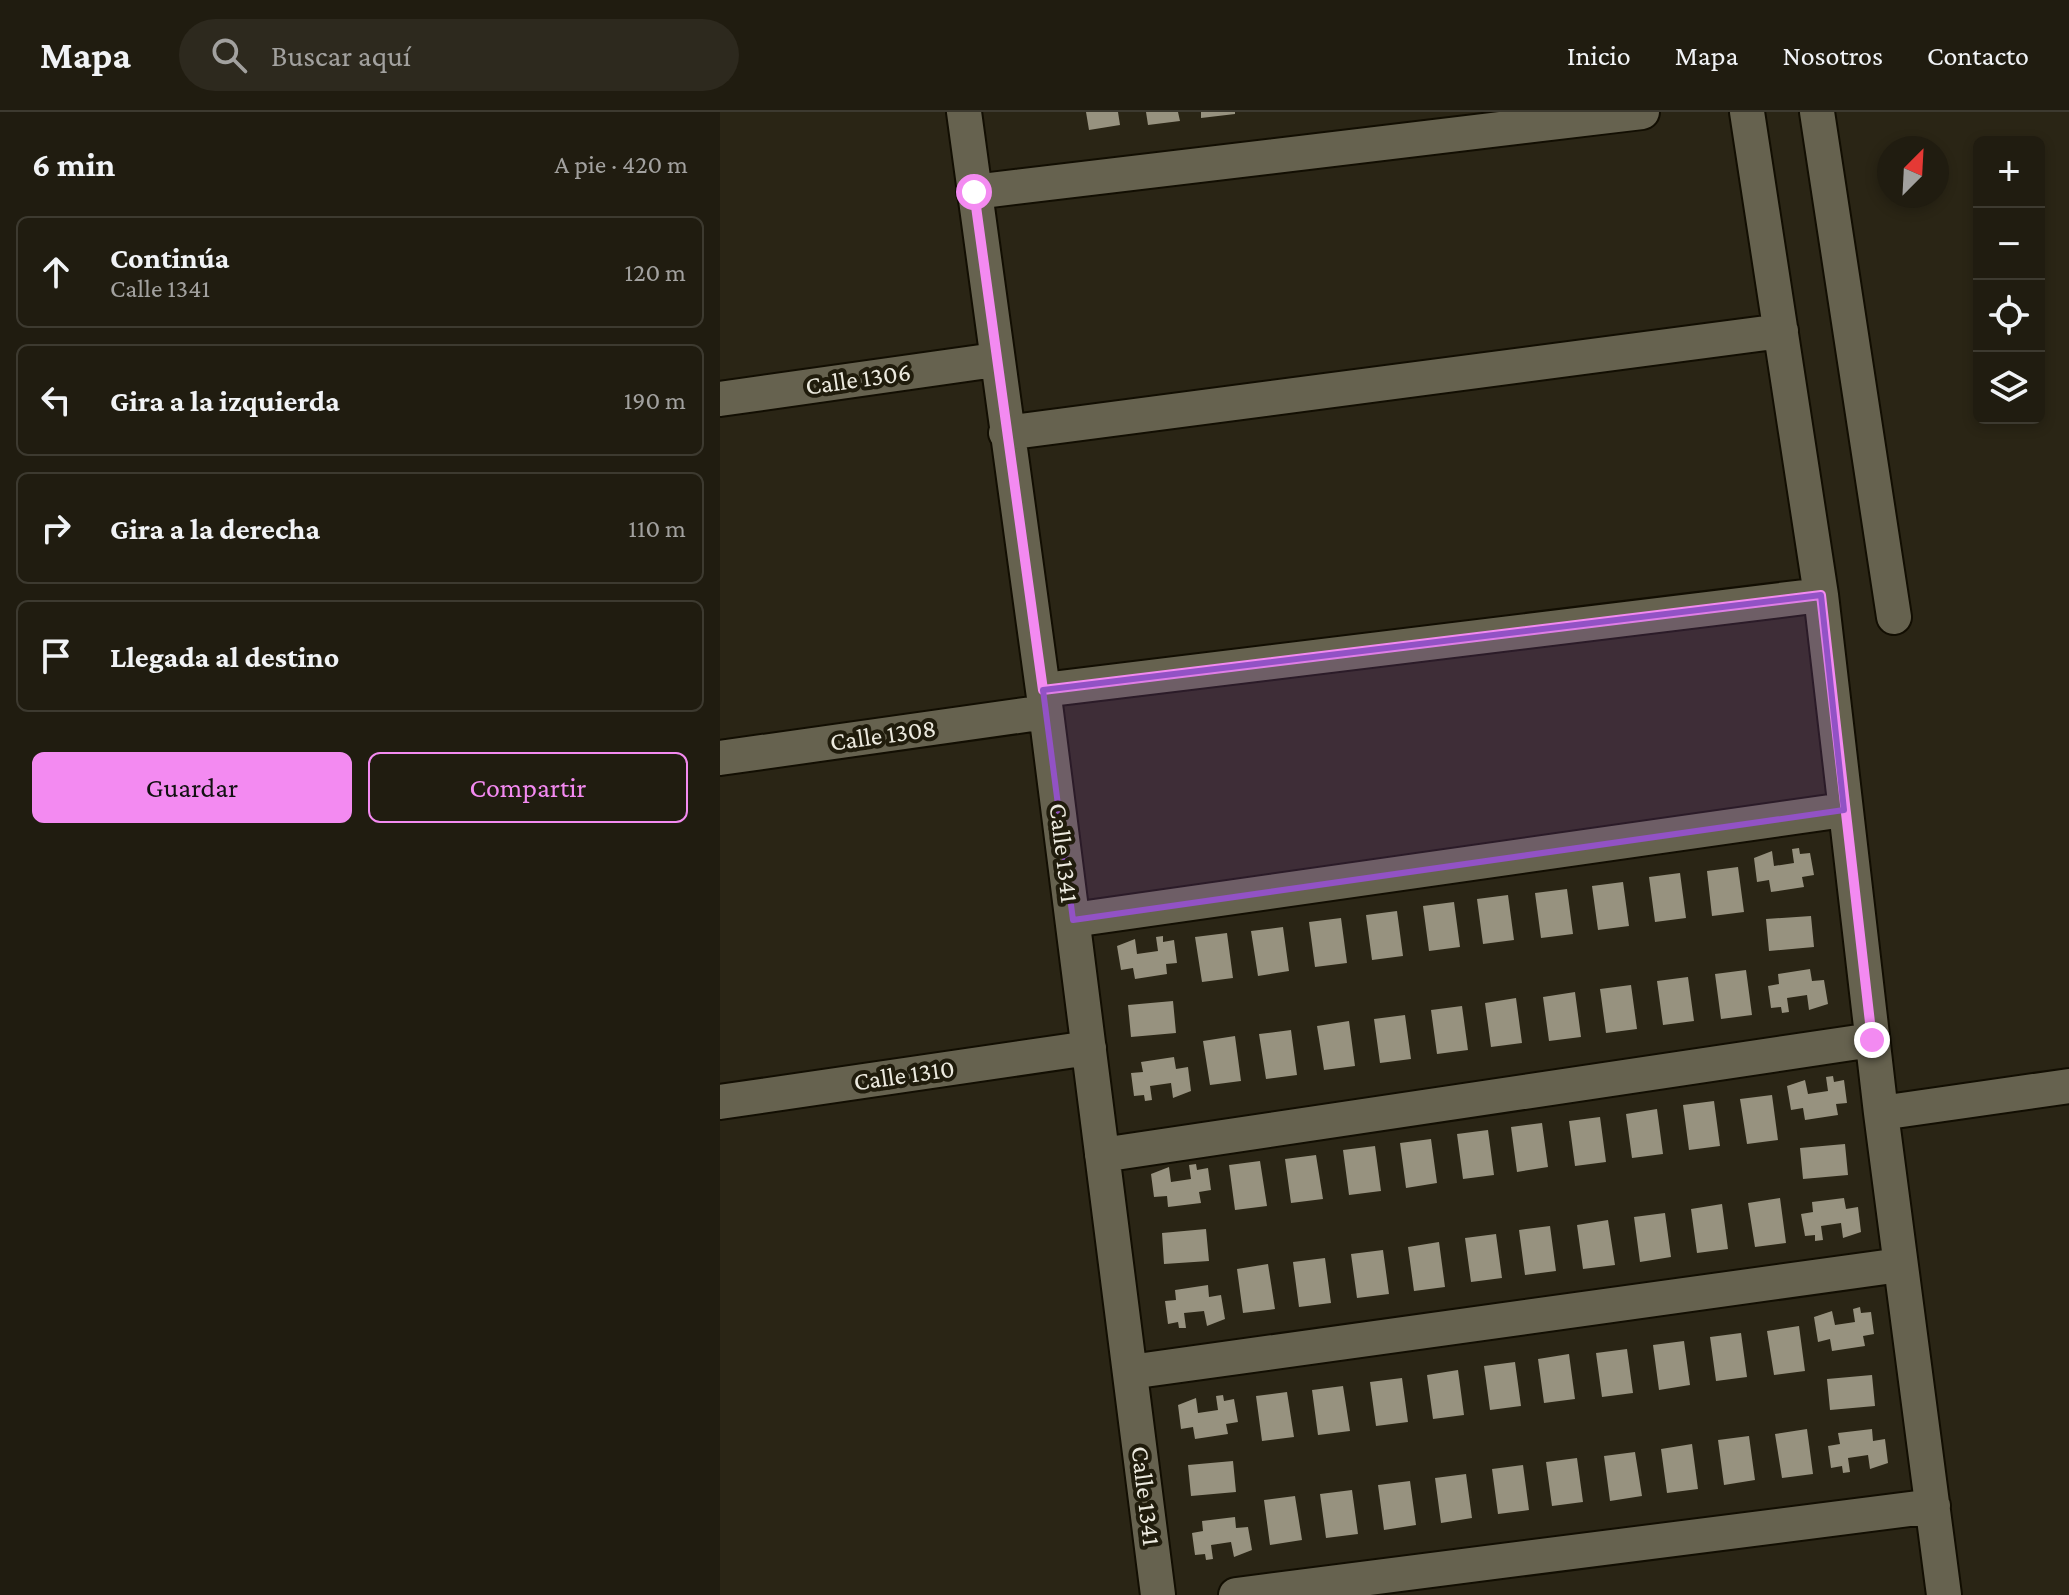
<!DOCTYPE html>
<html lang="es">
<head>
<meta charset="utf-8">
<style>
	:root { --surface:#201c10; --page:#2d291e; --text:#f1f3f6; --muted:#a2a19f; --line:#3d3a30; --accent:#f38af1 }
	body { margin:0; font-family:"Crimson Pro",serif; background:var(--page); color:var(--text) }
	.controls { position:absolute; right:24px; top:24px; display:grid; overflow:hidden; border-radius:12px; box-shadow:0 4px 12px #0003 }
	.controls button { width:72px; height:72px; display:grid; place-items:center; padding:0; border:0; border-bottom:2px solid var(--line); background:var(--surface); color:var(--text); font:40px sans-serif }
	.compass { position:absolute; left:1157px; top:24px; width:72px; height:72px; border-radius:50%; background:var(--surface); box-shadow:0 4px 12px #0003; rotate:24deg }
	.stop { position:absolute; width:24px; height:24px; margin:-18px; border:6px solid #f38af1; border-radius:50%; background:#fff }
	.stop.end { background:#f38af1; border-color:#fff; box-shadow:0 2px 8px #0008 }
	.list { margin:0; padding:0; list-style:none }
	h2 { display:flex; justify-content:space-between; align-items:center; height:104px; margin:0; padding:0 32px; font-size:34px }
	h2 small { font-size:26px; font-weight:400; color:var(--muted) }
	.list li { display:grid; grid-template-columns:52px 1fr auto; gap:24px; align-items:center; box-sizing:border-box; height:112px; margin:0 16px 16px; padding:0 16px; border:2px solid var(--line); border-radius:12px }
	.list b { display:block; font-size:30px; white-space:nowrap }
	.list p { margin:0; font-size:26px; white-space:nowrap; color:var(--muted) }
	.list em { font-size:26px; font-style:normal; color:var(--muted) }
	.actions { display:flex; gap:16px; padding:24px 32px }
	.actions a { flex:1; padding:18px 0; border:2px solid var(--accent); border-radius:12px; text-align:center; font-size:28px; color:var(--accent) }
	.actions .main { background:var(--accent); color:#111 }
	.icon { flex:none; width:44px; height:44px; fill:none; stroke:currentColor; stroke-width:2; stroke-linecap:round; stroke-linejoin:round }
	.map { position:relative; flex:none; width:1349px; height:1483px; overflow:hidden }
	header { display:flex; align-items:center; gap:48px; box-sizing:border-box; height:112px; padding:0 40px; background:var(--surface); border-bottom:2px solid var(--line) }
	header strong { font-size:38px }
	nav { display:flex; gap:44px; margin-inline-start:auto; font-size:28px }
	.search { width:560px; height:72px; background:var(--page); display:flex; align-items:center; gap:20px; box-sizing:border-box; padding:0 28px; border-radius:44px; color:var(--muted); font-size:30px }
	main { display:flex }
	aside { flex:1; background:var(--surface) }
	.map>svg:first-child { display:block }
	.building { fill:#97927f }
	.lines { fill:none; stroke-linecap:round; stroke-linejoin:round }
	.minor-casing { stroke:#120e02; stroke-width:38 }
	.minor { stroke:#66624f; stroke-width:34 }
	.route { stroke:#f38af1; stroke-width:10 }
	.marked { fill:#9252c5; fill-opacity:0.2; stroke:#9252c5; stroke-width:6; stroke-linejoin:round }
	.labels { text-anchor:middle; dominant-baseline:central; stroke-width:8; stroke-linejoin:round; paint-order:stroke }
	.street-label { font-size:26px; fill:#eceadf; stroke:#201c0c }
</style>
</head>
<body>
<header>
<strong>Mapa</strong>
<div class="search"><svg class="icon" aria-label="search" viewBox="0 0 24 24"><circle cx="10" cy="10" r="6"/><path d="M15 15l6 6"/></svg>Buscar aquí</div>
<nav><a>Inicio</a><a>Mapa</a><a>Nosotros</a><a>Contacto</a></nav>
</header>
<main>
<aside>
<h2>6 min<small>A pie · 420 m</small></h2>
<ul class="list">
<li><svg class="icon" aria-label="ahead" viewBox="0 0 24 24"><path d="M12 20V5M6 11l6-6 6 6"/></svg><div><b>Continúa</b><p>Calle 1341</p></div><em>120 m</em></li>
<li><svg class="icon" aria-label="left" viewBox="0 0 24 24"><path d="M17 20v-9H6M10 6l-5 5 5 5"/></svg><div><b>Gira a la izquierda</b></div><em>190 m</em></li>
<li><svg class="icon" aria-label="right" viewBox="0 0 24 24"><path d="M7 20v-9h11M14 6l5 5-5 5"/></svg><div><b>Gira a la derecha</b></div><em>110 m</em></li>
<li><svg class="icon" aria-label="arrive" viewBox="0 0 24 24"><path d="M6 21V4h12l-3 4 3 4H6"/></svg><div><b>Llegada al destino</b></div></li>
</ul>
<div class="actions"><a class="main">Guardar</a><a>Compartir</a></div>
</aside>
<div class="map">
<svg width="1349" height="1483" viewBox="0 0 1349 1483">
	<rect width="100%" height="100%" fill="#2a2515"/>
	<path class="building" d="M366 0H398L400 13 369 18Z
		M426 0H458L460 9 428 13Z
		M481 0H515V2L481 6Z
		M1079 736 1080 742 1090 741 1094 763 1082 765 1084 775 1051 780 1049 768 1037 770 1034 746 1052 739 1054 754 1074 751 1072 737Z
		M1018 755 1024 800 992 804 987 759Z
		M960 761 966 806 935 810 929 765Z
		M903 770 909 814 878 818 872 774Z
		M847 777 853 822 821 826 815 781Z
		M788 783 794 828 763 832 757 787Z
		M734 790 740 835 709 839 703 794Z
		M677 799 683 844 652 848 646 803Z
		M1091 804 1094 835 1049 839 1046 807Z
		M621 806 627 851 595 855 589 810Z
		M563 815 569 859 538 864 531 819Z
		M507 821 513 866 482 870 475 825Z
		M443 824V830L454 828 457 851 446 852 447 862 415 867 413 856 401 858 397 834 415 827 417 842 438 839 436 825Z
		M1090 857 1092 869 1104 868 1108 892 1089 898 1087 883 1067 886 1069 900 1062 901 1061 895 1051 896 1048 874 1059 872 1058 862Z
		M1026 858 1032 903 1001 907 995 862Z
		M968 865 974 909 943 913 937 869Z
		M911 873 917 917 886 921 880 877Z
		M855 880 861 925 829 929 823 885Z
		M796 886 802 931 771 935 765 891Z
		M453 889 456 921 411 925 408 893Z
		M742 894 748 938 717 942 711 898Z
		M685 903 691 947 660 951 654 907Z
		M629 909 635 954 604 958 597 914Z
		M571 918 577 963 546 967 539 922Z
		M515 924 521 969 490 973 483 929Z
		M454 945 456 957 468 955 471 979 453 986 451 971 430 974 432 988 425 989 424 983 414 984 411 961 423 960 421 950Z
		M1113 964 1114 970 1124 968 1127 991 1116 992 1118 1003 1085 1008 1083 996 1071 998 1067 974 1085 968 1088 982 1108 979 1106 965Z
		M1052 983 1058 1028 1027 1032 1020 987Z
		M994 989 1000 1034 969 1038 963 993Z
		M937 997 943 1042 912 1046 906 1002Z
		M880 1005 886 1050 855 1054 849 1009Z
		M822 1011 828 1055 797 1060 791 1015Z
		M768 1018 774 1063 743 1067 737 1022Z
		M711 1027 717 1071 686 1076 680 1031Z
		M1125 1032 1128 1063 1083 1067 1080 1036Z
		M655 1034 661 1079 629 1083 623 1038Z
		M596 1043 603 1087 571 1091 565 1047Z
		M540 1049 547 1094 515 1098 509 1053Z
		M476 1052 477 1058 488 1056 491 1078 479 1080 481 1091 448 1095 447 1084 434 1085 431 1062 449 1055 451 1070 471 1067 469 1053Z
		M1060 1086 1066 1131 1035 1135 1028 1091Z
		M1124 1086 1126 1097 1138 1095 1141 1120 1123 1126 1121 1111 1101 1114 1103 1128 1095 1129V1123L1085 1124 1081 1102 1093 1100 1092 1090Z
		M1002 1092 1008 1137 977 1141 971 1097Z
		M945 1101 951 1145 920 1150 914 1105Z
		M888 1108 895 1153 863 1157 857 1113Z
		M830 1114 836 1159 805 1163 799 1118Z
		M486 1117 489 1149 444 1152 442 1121Z
		M776 1122 782 1166 751 1170 745 1126Z
		M719 1130 725 1175 694 1179 688 1135Z
		M663 1138 669 1182 637 1186 631 1142Z
		M605 1146 611 1191 579 1195 573 1150Z
		M548 1152 555 1197 523 1201 517 1157Z
		M488 1173 489 1185 501 1183 505 1207 487 1214 484 1199 464 1201 466 1216H459L458 1210 448 1212 445 1189 456 1188 455 1178Z
		M1140 1195 1141 1201 1151 1200 1154 1222 1143 1224 1145 1234 1112 1239 1110 1227 1098 1230 1094 1205 1112 1199 1115 1213 1135 1210 1133 1197Z
		M1079 1214 1085 1259 1054 1263 1047 1219Z
		M1021 1221 1027 1265 996 1269 990 1225Z
		M964 1229 970 1273 939 1278 933 1233Z
		M907 1237 913 1281 882 1285 876 1241Z
		M849 1242 855 1287 824 1291 818 1247Z
		M795 1250 801 1294 770 1298 764 1254Z
		M738 1258 744 1303 713 1307 707 1263Z
		M1152 1263 1155 1294 1110 1298 1107 1267Z
		M682 1266 688 1310 656 1314 650 1270Z
		M623 1274 630 1319 598 1323 592 1278Z
		M567 1280 574 1325 542 1329 536 1284Z
		M503 1283 504 1289 514 1287 518 1310 506 1312 508 1322 475 1327 473 1315 461 1317 458 1293 476 1286 478 1301 498 1298 496 1284Z
		M1087 1317 1093 1362 1062 1366 1055 1322Z
		M1152 1317 1153 1329 1165 1327 1168 1351 1150 1357 1148 1343 1128 1346 1130 1360 1123 1361 1122 1354 1111 1356 1108 1334 1120 1332 1118 1321Z
		M1029 1324 1035 1368 1004 1373 998 1328Z
		M972 1332 978 1377 947 1381 941 1337Z
		M915 1340 922 1384 890 1389 884 1344Z
		M857 1346 863 1390 832 1394 826 1350Z
		M513 1349 516 1380 471 1384 468 1353Z
		M803 1353 809 1398 778 1402 772 1357Z
		M746 1362 752 1406 721 1411 715 1366Z
		M690 1369 696 1413 664 1418 658 1373Z
		M632 1378 638 1422 606 1426 600 1382Z
		M575 1384 582 1428 550 1433 544 1388Z
		M515 1405 516 1416 528 1415 532 1438 514 1445 511 1430 491 1433 493 1447 486 1448 485 1442 475 1443 472 1421 483 1419 482 1409Z"/>
	<g class="lines">
		<defs>
			<path id="minor" d="M244 0 326 600 438 1483
				M1027 0 1101 483 1161 1001 1224 1483
				M1097 0 1174 505
				M254 80 922 0
				M0 287 275 248
				M286 321 1061 219
				M323 578 1101 483
				M0 646 326 600
				M353 808 1124 698
				M0 990 369 936
				M1161 1001 1349 974
				M382 1043 1152 928
				M410 1260 1180 1153
				M516 1483 1213 1394"/>
		</defs>
		<use href="#minor" class="minor-casing"/>
		<use href="#minor" class="minor"/>
	</g>
	<g class="lines">
		<path class="route" d="M254 80 323 578 1101 483 1152 928"/>
	</g>
	<path class="marked" d="M1101 483 1124 698 353 808 323 578Z"/>
	<g class="labels">
		<g class="street-label">
			<text transform="translate(138 267) rotate(-8)">Calle 1306</text>
			<text transform="translate(163 623) rotate(-8)">Calle 1308</text>
			<text transform="translate(344 741) rotate(83)">Calle 1341</text>
			<text transform="translate(184 963) rotate(-8)">Calle 1310</text>
			<text transform="translate(426 1384) rotate(83)">Calle 1341</text>
		</g>
	</g>
</svg>
<div class="controls">
<button>+</button>
<button>−</button>
<button><svg class="icon" aria-label="locate" viewBox="0 0 24 24"><circle cx="12" cy="12" r="6"/><path d="M12 2v4M12 18v4M2 12h4M18 12h4"/></svg></button>
<button><svg class="icon" aria-label="layers" viewBox="0 0 24 24"><path d="M12 4l9 5-9 5-9-5zM3 14l9 5 9-5"/></svg></button>
</div>
<svg class="compass" viewBox="-18 -18 36 36"><path d="M0-13l5 13h-10z" fill="#e53935"/><path d="M0 13l5-13h-10z" fill="#a2a19f"/></svg>
<div class="stop" style="left:254px;top:80px"></div>
<div class="stop end" style="left:1152px;top:928px"></div>
</div>
</main>
</body>
</html>
